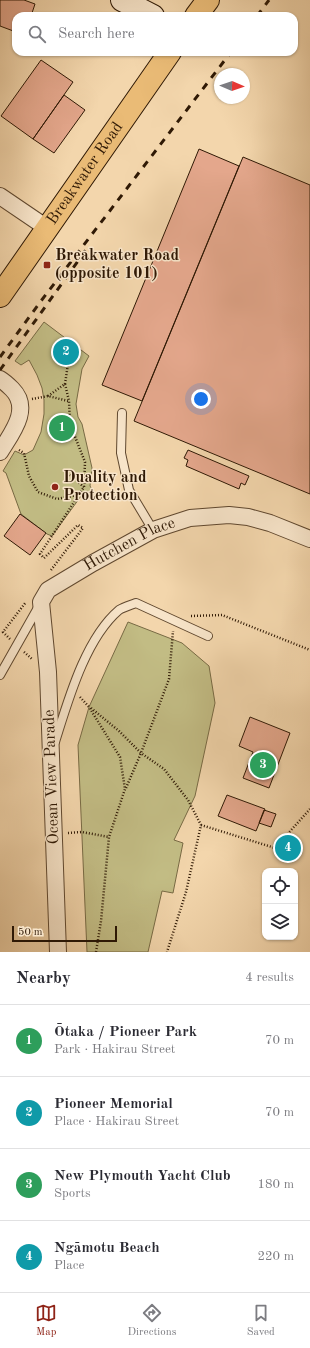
<!DOCTYPE html>
<html lang="en">
<head>
<meta charset="utf-8">
<style>
	:root { --surface:#fff; --page:#f2f2f3; --text:#2b2b33; --muted:#7c7c81; --line:#e1e1e2; --accent:#8f2418 }
	body { margin:0; font-family:"Old Standard TT",serif; background:var(--page); color:var(--text) }
	.controls { position:absolute; right:12px; bottom:12px; display:grid; overflow:hidden; border-radius:8px; box-shadow:0 1px 3px #0004 }
	.controls button { width:36px; height:36px; display:grid; place-items:center; padding:0; border:0; border-bottom:1px solid var(--line); background:var(--surface); color:var(--text); font:20px sans-serif }
	.compass { position:absolute; left:214px; top:68px; width:36px; height:36px; border-radius:50%; background:var(--surface); box-shadow:0 1px 3px #0004; rotate:92deg }
	.scale { position:absolute; left:12px; bottom:10px; width:105px; box-sizing:border-box; padding-left:4px; border:2px solid #2f1905; border-top:0; font-size:11px; line-height:14px; white-space:nowrap; color:#2f1905; -webkit-text-stroke:3px #f7e4c9; paint-order:stroke }
	.you { position:absolute; left:201px; top:399px; width:14px; height:14px; margin:-10px; border:3px solid #fff; border-radius:50%; background:#1a73e8; box-shadow:0 0 0 6px #1a73e833 }
	.badge { display:grid; place-items:center; width:26px; height:26px; border-radius:50%; background:var(--accent); color:#fff; font-size:13px; font-weight:700 }
	.pin { position:absolute; translate:-50% -50%; border:2px solid #fff; box-shadow:0 1px 4px #0006 }
	.list { margin:0; padding:0; list-style:none }
	h2 { display:flex; justify-content:space-between; align-items:center; height:52px; margin:0; padding:0 16px; font-size:17px }
	h2 small { font-size:13px; font-weight:400; color:var(--muted) }
	.list li { display:grid; grid-template-columns:26px 1fr auto; gap:12px; align-items:center; box-sizing:border-box; height:72px; padding:0 16px; border-top:1px solid var(--line) }
	.list b { display:block; font-size:15px; white-space:nowrap }
	.list p { margin:0; font-size:13px; white-space:nowrap; color:var(--muted) }
	.list em { font-size:13px; font-style:normal; color:var(--muted) }
	.icon { flex:none; width:22px; height:22px; fill:none; stroke:currentColor; stroke-width:2; stroke-linecap:round; stroke-linejoin:round }
	.map { position:relative; flex:none; width:310px; height:952px; overflow:hidden }
	.search { position:absolute; background:var(--surface); box-shadow:0 1px 3px #0004; left:12px; right:12px; top:12px; height:44px; display:flex; align-items:center; gap:10px; box-sizing:border-box; padding:0 14px; border-radius:12px; color:var(--muted); font-size:15px }
	.sheet { height:340px; background:var(--surface) }
	nav { display:flex; justify-content:space-around; align-items:center; box-sizing:border-box; height:56px; border-top:1px solid var(--line); background:var(--surface); font-size:11px; color:var(--muted) }
	nav a { display:grid; justify-items:center; gap:2px }
	nav .on { color:var(--accent) }
	.map>svg:first-child { display:block }
	.green { fill:#c2bc84; stroke:#786a44 }
	.building { fill:#e4a78c; stroke:#2f1905 }
	.lines { fill:none; stroke-linecap:round; stroke-linejoin:round }
	.lane-casing { stroke:#60482f; stroke-width:10 }
	.street-casing { stroke:#60482f; stroke-width:18 }
	.secondary-casing { stroke:#2f1905; stroke-width:24 }
	.highway-casing { stroke:#2f1905; stroke-width:24 }
	.path { stroke:#2f1905; stroke-width:2.5; stroke-dasharray:1 2; stroke-linecap:butt }
	.lane { stroke:#f7e4c9; stroke-width:8 }
	.street { stroke:#f7e4c9; stroke-width:16 }
	.secondary { stroke:#f7e4c9; stroke-width:22 }
	.highway { stroke:#eabb76; stroke-width:22 }
	.rail { stroke:#2f1905; stroke-width:3; stroke-dasharray:7 7; stroke-linecap:butt }
	.poi-dot { fill:#8f2418; stroke:#f7e4c9; stroke-width:1.5 }
	.labels { text-anchor:middle; dominant-baseline:central; stroke-width:3; stroke-linejoin:round; paint-order:stroke }
	.street-label { font-size:16px; fill:#2f1905; stroke:#f7e4c9 }
	.poi-label { font-size:16px; font-weight:bold; fill:#2f1905; stroke:#f7e4c9; text-anchor:start }
</style>
</head>
<body>
<div class="map">
<svg width="310" height="952" viewBox="0 0 310 952">
	<rect width="100%" height="100%" fill="#f3d6ac"/>
	<filter id="stains"><feTurbulence type="fractalNoise" baseFrequency=".005" numOctaves="4"/><feColorMatrix values="0 0 0 0 .2 0 0 0 0 .09 0 0 0 0 .02 0 0 0 .5 -.17"/></filter>
	<radialGradient id="worn" r=".72"><stop offset=".6" stop-color="#630" stop-opacity="0"/><stop offset="1" stop-color="#630" stop-opacity=".3"/></radialGradient>
	<path class="green" d="M44 322 89 356 82 369 76 404 78 417 82 424 92 468 90 486 93 491 94 494 88 495 84 492 52 536 47 534 21 514 6 473 3 471 15 451 24 455 33 450 41 432 44 414V400L42 388 37 375 29 360 21 365 15 361Z
		M128 622 182 643 209 666 215 703 195 796 174 840 183 843 173 893 162 891 148 952H87L78 745 89 707Z"/>
	<path class="building" d="M0 0H24L35 4 31 16H16V32L0 26Z
		M41 60 73 82 33 139 1 116Z
		M64 95 85 110 54 153 33 139Z
		M199 149 239 166 142 401 102 385Z
		M243 157 310 185V494L134 421Z
		M188 450 249 476 245 485 241 483 239 489 186 466 188 460 184 458Z
		M20 514 46 533 30 555 4 536Z
		M250 717 290 733 269 788 243 778 253 752 239 746Z
		M227 795 265 809 256 831 218 816Z
		M264 810 276 814 271 827 259 823Z"/>
	<g class="lines">
		<defs>
			<path id="lane" d="M122 413 121 453 129 490 153 530
				M0 675 39 606
				M55 742C68 701 85 639 119 610 124 607 131 605 136 603L208 636"/>
			<g id="street">
				<path d="M0 196 47 228"/>
				<path d="M0 379C5 382 8 385 12 389 32 409 11 434 0 452"/>
				<path id="s1" d="M58 952 48 672 41 602 48 590 93 563 153 530 190 518 229 515 248 517 270 523 310 539"/>
			</g>
			<path id="secondary" d="M122 0 153 16"/>
			<g id="highway">
				<path d="M196 16 208 0"/>
				<path id="s2" d="M0 296 170 52"/>
			</g>
		</defs>
		<use href="#lane" class="lane-casing"/>
		<use href="#street" class="street-casing"/>
		<use href="#secondary" class="secondary-casing"/>
		<use href="#highway" class="highway-casing"/>
		<path class="path" d="M65 384 69 357
			M48 396 65 384 69 401 70 424 85 462 84 487 40 554 44 558 78 525 83 528 51 570
			M32 399 48 396 68 401
			M19 450 24 453 29 476 38 492 57 499 77 495
			M65 471 84 487
			M191 616 222 615 310 650
			M10 639 3 632 26 602
			M24 652 32 659
			M80 697 89 707 120 757 125 789 109 837 101 921 96 952
			M91 708 119 731 141 753 164 769 188 800 201 825 186 892 167 952
			M126 788 141 753 169 679 173 631
			M201 825 275 848 310 809
			M68 833 82 832 109 837"/>
		<use href="#lane" class="lane"/>
		<use href="#street" class="street"/>
		<use href="#secondary" class="secondary"/>
		<use href="#highway" class="highway"/>
		<path class="rail" d="M257 16 269 0
			M0 357 41 301 231 52
			M0 370 88 247"/>
	</g>
	<g class="poi-dot">
		<rect x="43" y="261" width="8" height="8" rx="2"/>
		<circle cx="55" cy="487" r="4"/>
	</g>
	<g class="labels">
		<g class="street-label">
			<text stroke="none"><textPath href="#s2" startOffset="149">Breakwater Road</textPath></text>
			<text stroke="none"><textPath href="#s1" startOffset="458">Hutchen Place</textPath></text>
			<text transform="translate(52 777) rotate(-92)">Ocean View Parade</text>
		</g>
		<g class="poi-label">
			<text x="55" y="256">Breakwater Road<tspan x="55" dy="18">(opposite 101)</tspan></text>
			<text x="63" y="478">Duality and<tspan x="63" dy="18">Protection</tspan></text>
		</g>
	</g>
	<rect width="100%" height="100%" filter="url(#stains)"/>
	<rect width="100%" height="100%" fill="url(#worn)"/>
</svg>
<div class="controls">
<button><svg class="icon" aria-label="locate" viewBox="0 0 24 24"><circle cx="12" cy="12" r="6"/><path d="M12 2v4M12 18v4M2 12h4M18 12h4"/></svg></button>
<button><svg class="icon" aria-label="layers" viewBox="0 0 24 24"><path d="M12 4l9 5-9 5-9-5zM3 14l9 5 9-5"/></svg></button>
</div>
<svg class="compass" viewBox="-18 -18 36 36"><path d="M0-13l5 13h-10z" fill="#e53935"/><path d="M0 13l5-13h-10z" fill="#7c7c81"/></svg>
<div class="scale">50 m</div>
<div class="you"></div>
<div class="pin badge" style="left:62px;top:428px;background:#2e9e5b">1</div>
<div class="pin badge" style="left:66px;top:352px;background:#0f9aa8">2</div>
<div class="pin badge" style="left:263px;top:765px;background:#2e9e5b">3</div>
<div class="pin badge" style="left:288px;top:848px;background:#0f9aa8">4</div>
<div class="search"><svg class="icon" aria-label="search" viewBox="0 0 24 24"><circle cx="10" cy="10" r="6"/><path d="M15 15l6 6"/></svg>Search here</div>
</div>
<section class="sheet">
<h2>Nearby<small>4 results</small></h2>
<ul class="list">
<li><span class="badge" style="background:#2e9e5b">1</span><div><b>Ōtaka / Pioneer Park</b><p>Park · Hakirau Street</p></div><em>70 m</em></li>
<li><span class="badge" style="background:#0f9aa8">2</span><div><b>Pioneer Memorial</b><p>Place · Hakirau Street</p></div><em>70 m</em></li>
<li><span class="badge" style="background:#2e9e5b">3</span><div><b>New Plymouth Yacht Club</b><p>Sports</p></div><em>180 m</em></li>
<li><span class="badge" style="background:#0f9aa8">4</span><div><b>Ngāmotu Beach</b><p>Place</p></div><em>220 m</em></li>
</ul>
</section>
<nav>
<a class="on"><svg class="icon" aria-label="map" viewBox="0 0 24 24"><path d="M3 6l6-2 6 2 6-2v14l-6 2-6-2-6 2zM9 4v14M15 6v14"/></svg>Map</a>
<a><svg class="icon" aria-label="directions" viewBox="0 0 24 24"><path d="M12 3l9 9-9 9-9-9zM9 14v-3h6M13 9l2 2-2 2"/></svg>Directions</a>
<a><svg class="icon" aria-label="saved" viewBox="0 0 24 24"><path d="M7 4h10v16l-5-4-5 4z"/></svg>Saved</a>
</nav>
</body>
</html>
